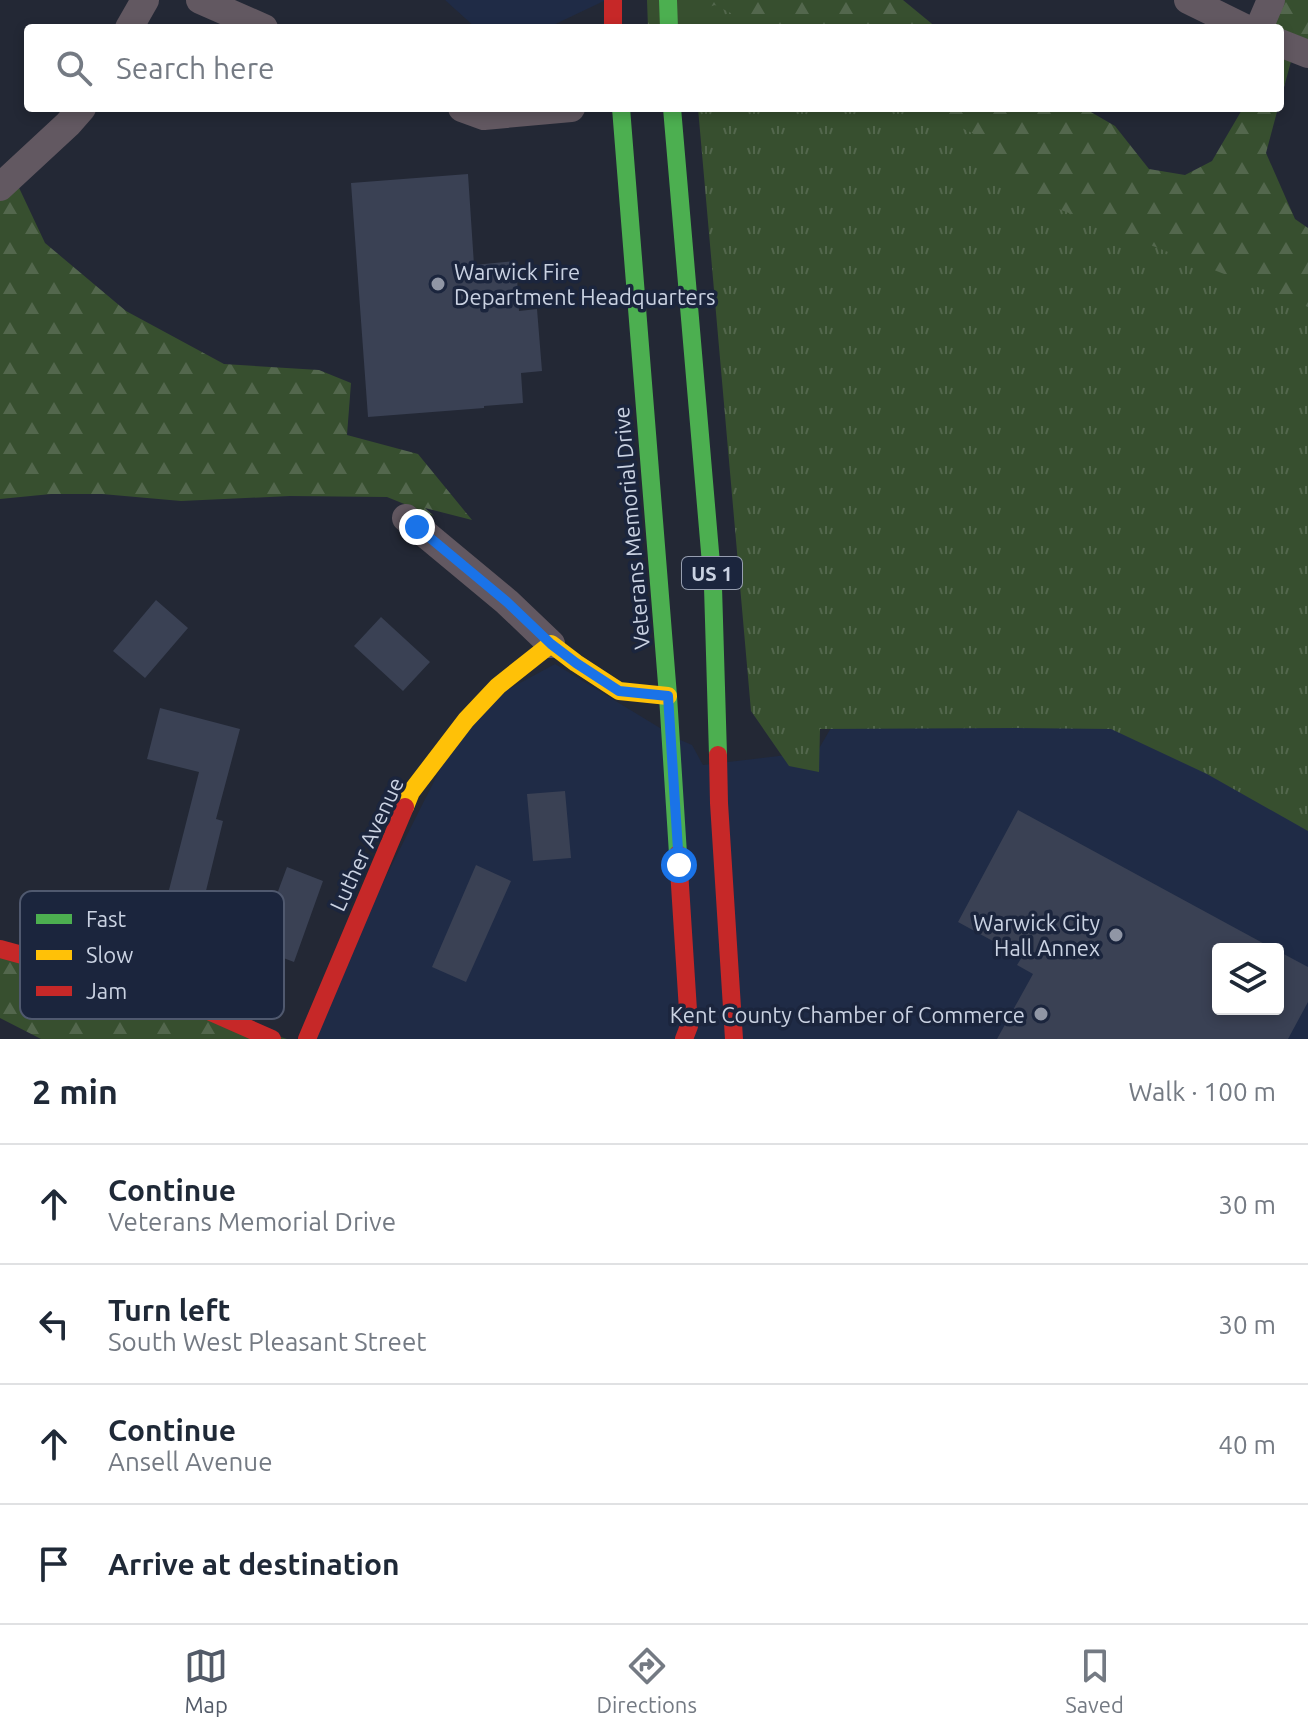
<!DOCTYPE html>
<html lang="en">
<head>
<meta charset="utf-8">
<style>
	:root { --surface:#fff; --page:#f6f6f7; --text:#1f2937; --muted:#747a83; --line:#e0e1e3; --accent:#525a68 }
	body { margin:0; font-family:Ubuntu,sans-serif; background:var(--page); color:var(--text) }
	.controls { position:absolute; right:24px; bottom:24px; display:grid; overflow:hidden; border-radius:8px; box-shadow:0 4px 12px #0003 }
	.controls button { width:72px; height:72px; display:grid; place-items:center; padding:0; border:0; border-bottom:2px solid var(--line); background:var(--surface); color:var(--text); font:40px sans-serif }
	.stop { position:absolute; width:24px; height:24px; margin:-18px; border:6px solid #1a73e8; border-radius:50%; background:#fff }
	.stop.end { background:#1a73e8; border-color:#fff; box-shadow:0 2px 8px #0008 }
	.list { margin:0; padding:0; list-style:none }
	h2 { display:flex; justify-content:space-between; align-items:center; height:104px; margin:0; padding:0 32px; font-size:34px }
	h2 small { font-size:26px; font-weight:400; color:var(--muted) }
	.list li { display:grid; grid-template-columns:52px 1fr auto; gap:24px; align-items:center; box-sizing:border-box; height:120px; padding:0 32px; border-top:2px solid var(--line) }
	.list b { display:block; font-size:30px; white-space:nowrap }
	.list p { margin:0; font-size:26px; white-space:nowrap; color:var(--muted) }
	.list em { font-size:26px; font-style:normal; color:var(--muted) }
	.icon { flex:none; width:44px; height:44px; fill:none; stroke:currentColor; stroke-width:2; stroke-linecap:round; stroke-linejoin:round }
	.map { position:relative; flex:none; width:1308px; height:1039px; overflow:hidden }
	.search { position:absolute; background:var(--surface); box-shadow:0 4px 12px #0003; left:24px; right:24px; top:24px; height:88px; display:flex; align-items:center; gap:20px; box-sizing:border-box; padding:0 28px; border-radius:8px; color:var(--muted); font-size:30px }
	.sheet { height:584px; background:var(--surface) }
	nav { display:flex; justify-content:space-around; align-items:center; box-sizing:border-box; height:112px; border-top:2px solid var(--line); background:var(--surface); font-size:22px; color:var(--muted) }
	nav a { display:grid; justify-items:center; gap:4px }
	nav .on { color:var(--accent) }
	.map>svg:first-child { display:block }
	.built { fill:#1f2b46; fill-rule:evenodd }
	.forest { fill:url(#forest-firs) }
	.park { fill:url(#park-tufts) }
	.building { fill:#3a4154 }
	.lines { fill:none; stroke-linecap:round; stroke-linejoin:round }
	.street { stroke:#625861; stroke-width:28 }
	.fast { stroke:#4caf50; stroke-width:18 }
	.slow { stroke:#ffc107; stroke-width:18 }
	.jam { stroke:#c62828; stroke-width:18 }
	.route { stroke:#1a73e8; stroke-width:10 }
	.poi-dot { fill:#9096a5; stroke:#1b253d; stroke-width:3 }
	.labels { text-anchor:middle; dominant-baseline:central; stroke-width:7; stroke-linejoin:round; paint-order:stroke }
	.shield { fill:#1b253d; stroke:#969eb0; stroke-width:2 }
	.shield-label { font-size:20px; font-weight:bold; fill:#cad2e2 }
	.poi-label { font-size:22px; fill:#cad2e2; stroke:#1b253d; text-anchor:end }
	.street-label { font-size:22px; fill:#cad2e2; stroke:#1b253d }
	.key { fill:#1b253d; stroke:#50596f; stroke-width:2 }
	.key-label { font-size:22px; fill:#cad2e2 }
</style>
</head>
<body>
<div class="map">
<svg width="1308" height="1039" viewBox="0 0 1308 1039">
	<defs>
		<pattern id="forest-firs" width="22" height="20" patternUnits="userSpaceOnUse" patternTransform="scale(2)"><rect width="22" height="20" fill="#374f2f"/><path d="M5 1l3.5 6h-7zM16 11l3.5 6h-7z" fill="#53674d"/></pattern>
		<pattern id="park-tufts" width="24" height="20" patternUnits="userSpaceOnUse" patternTransform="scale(2)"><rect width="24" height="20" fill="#374f2f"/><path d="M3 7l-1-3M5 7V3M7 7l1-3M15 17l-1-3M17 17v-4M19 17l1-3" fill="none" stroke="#53674d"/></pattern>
	</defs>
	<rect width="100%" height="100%" fill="#232835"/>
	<path class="built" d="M445 0H606L547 28H476Z
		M555 664 678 739 692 745 703 765 787 755 814 757 838 716 1083 708 1308 814V1039H304L470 710ZM1218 949H1278V1009H1218Z"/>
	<path class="forest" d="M647 0H903L937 28H648Z
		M1269 0H1308V53L1293 54 1280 102V28H1259Z
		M841 108H1084L1115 126 1149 169 1185 175 1212 161 1243 108H1278L1266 153 1295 219 1308 228V380Z
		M13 175 45 243 126 311 224 364 319 370 351 383 347 435 418 454 472 520 425 508 434 516 387 497 290 496 181 501 102 494H51L0 499V183Z
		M0 948 287 1039H41L0 1018Z"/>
	<path class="park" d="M715 5 760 28H691L690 13Z
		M698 108H921L974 134 1008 189 1308 307V831L1207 774 1111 729 1014 728 820 729 819 772 789 766 751 711Z"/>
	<path class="building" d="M468 174 474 265 516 261 519 311 537 309 542 371 521 373 523 403 484 406V408L368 417 351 183Z
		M156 600 188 628 145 678 113 651Z
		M381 617 430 662 403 691 354 646Z
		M160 708 240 729 216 819 223 821 204 899 169 890 199 772 147 759Z
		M565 791 571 858 533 861 527 794Z
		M1018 810 1274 949H1218V1009H1278V951L1308 967V1002L1288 1039H997L1033 974 1017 965 1022 957 958 922Z
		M476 865 511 881 466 982 432 967Z
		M287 867 323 881 294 962 257 948Z"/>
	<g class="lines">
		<path class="street" d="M200 0 264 28
			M1188 0 1245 28
			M129 28 145 0
			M1259 28 1271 0
			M1280 43 1308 54
			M462 108 484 116 571 108
			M0 187 68 124 82 108
			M406 518 507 602 551 644"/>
		<path class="fast" d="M668 0 669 28
			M621 108 668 696 678 854
			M672 108 713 587 718 755"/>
		<path class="slow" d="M405 807 411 792 466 720 498 686 551 644 576 663 619 691 668 696"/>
		<path class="jam" d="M613 0V28
			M718 755 719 803 734 1039
			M678 854 689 1026 684 1039
			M0 949 179 998 272 1039
			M307 1039 405 807"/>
	</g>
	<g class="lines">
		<path class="route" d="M417 527 507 602 551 644 576 663 619 691 668 696 679 865"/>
	</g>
	<g class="poi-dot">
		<circle cx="438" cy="284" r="8"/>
		<circle cx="1116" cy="935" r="8"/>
		<circle cx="1041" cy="1014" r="8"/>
	</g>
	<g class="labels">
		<rect class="shield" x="682" y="557" width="60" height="32" rx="6"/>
		<g class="shield-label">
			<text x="712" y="573">US 1</text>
		</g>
		<g class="poi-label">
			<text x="454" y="271" text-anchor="start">Warwick Fire<tspan x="454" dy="25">Department Headquarters</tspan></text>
			<text x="1100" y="922">Warwick City<tspan x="1100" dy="25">Hall Annex</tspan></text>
			<text x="1025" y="1014">Kent County Chamber of Commerce</text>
		</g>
		<g class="street-label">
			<text transform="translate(631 528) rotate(-95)">Veterans Memorial Drive</text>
			<text transform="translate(366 844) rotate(-65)">Luther Avenue</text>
		</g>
	</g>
	<rect x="20" y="891" width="264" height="128" rx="12" class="key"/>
	<rect x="36" y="914" width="36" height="10" fill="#4caf50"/>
	<rect x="36" y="950" width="36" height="10" fill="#ffc107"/>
	<rect x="36" y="986" width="36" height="10" fill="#c62828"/>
	<g class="key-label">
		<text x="86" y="927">Fast</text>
		<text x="86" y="963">Slow</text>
		<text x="86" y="999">Jam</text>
	</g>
</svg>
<div class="controls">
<button><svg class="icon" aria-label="layers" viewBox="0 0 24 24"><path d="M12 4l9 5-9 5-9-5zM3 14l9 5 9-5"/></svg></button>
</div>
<div class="stop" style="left:679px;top:865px"></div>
<div class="stop end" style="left:417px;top:527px"></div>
<div class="search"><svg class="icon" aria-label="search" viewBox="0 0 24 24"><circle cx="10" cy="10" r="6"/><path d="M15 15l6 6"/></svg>Search here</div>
</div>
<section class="sheet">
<h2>2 min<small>Walk · 100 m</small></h2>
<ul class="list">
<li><svg class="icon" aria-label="ahead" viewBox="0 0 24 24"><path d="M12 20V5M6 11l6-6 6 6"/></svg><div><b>Continue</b><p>Veterans Memorial Drive</p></div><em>30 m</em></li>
<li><svg class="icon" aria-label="left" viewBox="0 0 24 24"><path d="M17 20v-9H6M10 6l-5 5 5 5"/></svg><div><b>Turn left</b><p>South West Pleasant Street</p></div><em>30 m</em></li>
<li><svg class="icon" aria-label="ahead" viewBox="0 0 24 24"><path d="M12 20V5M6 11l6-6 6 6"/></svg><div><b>Continue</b><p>Ansell Avenue</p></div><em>40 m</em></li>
<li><svg class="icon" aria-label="arrive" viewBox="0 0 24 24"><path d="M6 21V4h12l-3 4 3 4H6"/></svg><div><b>Arrive at destination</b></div></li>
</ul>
</section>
<nav>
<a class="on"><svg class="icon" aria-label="map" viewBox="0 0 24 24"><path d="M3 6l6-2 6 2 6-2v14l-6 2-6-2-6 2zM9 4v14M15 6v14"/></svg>Map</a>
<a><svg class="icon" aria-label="directions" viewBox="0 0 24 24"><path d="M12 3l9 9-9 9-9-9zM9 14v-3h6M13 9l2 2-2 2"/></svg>Directions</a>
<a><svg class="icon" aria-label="saved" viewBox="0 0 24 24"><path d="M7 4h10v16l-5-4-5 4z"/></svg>Saved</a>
</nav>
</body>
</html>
